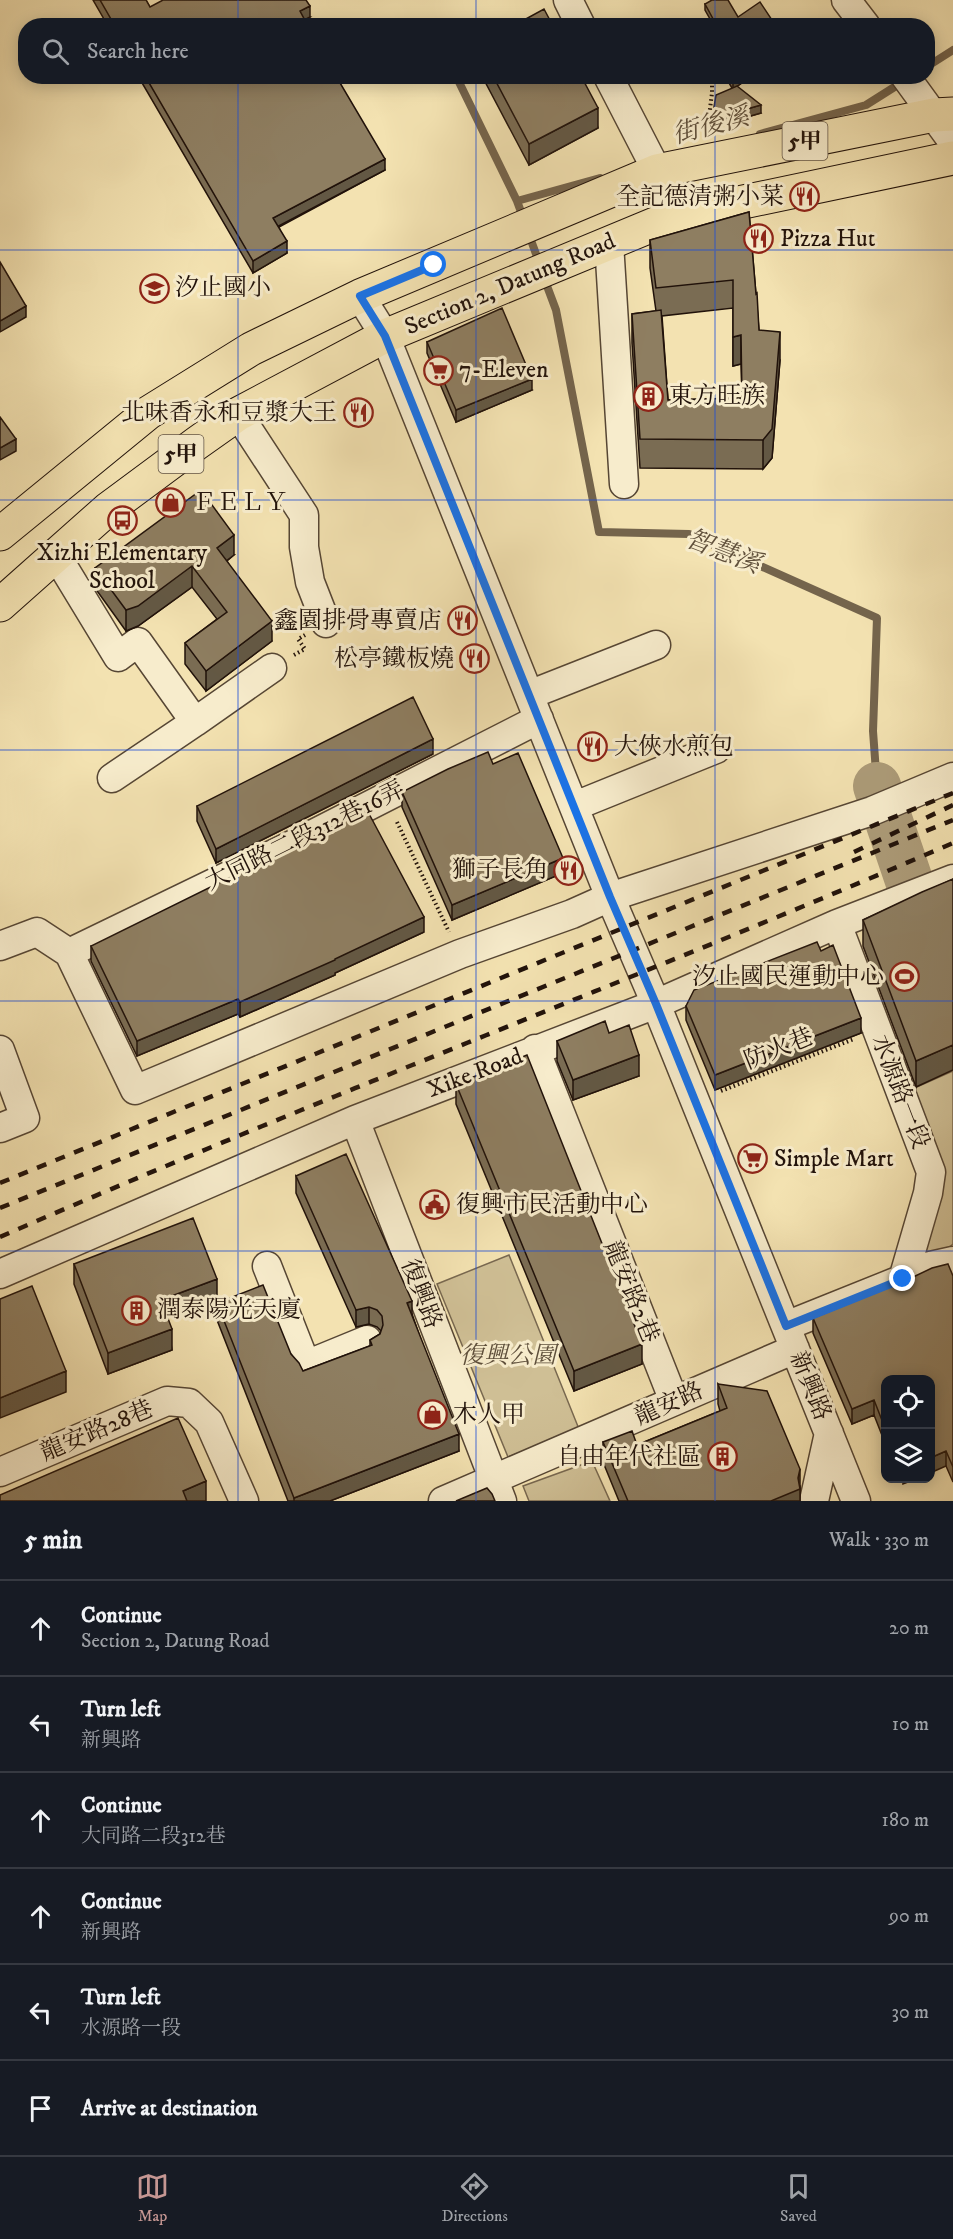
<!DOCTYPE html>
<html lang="en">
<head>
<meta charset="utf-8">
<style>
	:root { --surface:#171b24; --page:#242831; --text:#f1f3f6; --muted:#9ea1a6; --line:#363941; --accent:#c59692 }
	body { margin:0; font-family:"IM FELL DW Pica","Noto Serif TC",serif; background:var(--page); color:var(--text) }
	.controls { position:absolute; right:18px; bottom:18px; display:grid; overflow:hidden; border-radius:12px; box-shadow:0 3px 15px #0003 }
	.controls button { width:54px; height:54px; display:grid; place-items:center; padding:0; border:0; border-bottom:2px solid var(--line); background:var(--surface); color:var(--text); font:30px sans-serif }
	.stop { position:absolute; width:18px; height:18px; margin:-14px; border:4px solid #1a73e8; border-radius:50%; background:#fff }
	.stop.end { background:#1a73e8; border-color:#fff; box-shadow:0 2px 6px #0008 }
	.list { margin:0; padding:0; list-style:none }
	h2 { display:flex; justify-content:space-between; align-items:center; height:78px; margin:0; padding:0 24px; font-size:26px }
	h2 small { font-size:20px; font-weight:400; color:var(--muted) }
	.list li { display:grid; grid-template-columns:39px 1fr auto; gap:18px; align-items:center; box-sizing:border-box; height:96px; padding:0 24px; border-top:2px solid var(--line) }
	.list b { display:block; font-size:22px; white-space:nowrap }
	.list p { margin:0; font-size:20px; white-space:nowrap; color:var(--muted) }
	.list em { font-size:20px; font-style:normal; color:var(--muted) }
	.icon { flex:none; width:33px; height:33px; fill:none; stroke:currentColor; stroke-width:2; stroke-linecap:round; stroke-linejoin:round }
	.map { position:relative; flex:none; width:953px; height:1501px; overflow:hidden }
	.search { position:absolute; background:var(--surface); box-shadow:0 3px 15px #0003; left:18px; right:18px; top:18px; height:66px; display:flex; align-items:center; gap:15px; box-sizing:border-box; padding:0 21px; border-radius:24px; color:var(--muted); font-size:22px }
	.sheet { height:654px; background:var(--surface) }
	nav { display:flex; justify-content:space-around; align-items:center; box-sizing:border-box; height:84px; border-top:2px solid var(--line); background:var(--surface); font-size:16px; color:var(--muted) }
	nav a { display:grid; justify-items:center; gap:3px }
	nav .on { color:var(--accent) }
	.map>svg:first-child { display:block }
	.green { fill:#cfbf95; stroke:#786850; stroke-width:1.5 }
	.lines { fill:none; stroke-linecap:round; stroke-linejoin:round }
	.stream { stroke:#74644c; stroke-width:8 }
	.river { stroke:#ac9b78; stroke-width:48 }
	.minor-casing { stroke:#564634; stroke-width:31 }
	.major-casing { stroke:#21120a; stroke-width:35 }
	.path { stroke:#21120a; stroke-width:4; stroke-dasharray:1.5 3; stroke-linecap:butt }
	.minor { stroke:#f7eccc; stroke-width:28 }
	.major { stroke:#f3e2b1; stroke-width:33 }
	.rail { stroke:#21120a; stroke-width:4.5; stroke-dasharray:10 10; stroke-linecap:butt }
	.wall { fill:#7a6c53; stroke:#21120a; stroke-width:1.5; fill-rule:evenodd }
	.shaded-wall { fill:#635844; stroke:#21120a; stroke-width:1.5 }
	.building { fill:#8e7e61; stroke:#21120a; stroke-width:1.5 }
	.route { stroke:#1a73e8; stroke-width:8 }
	.grid { fill:none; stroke:#1d4ed8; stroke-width:1.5; stroke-opacity:0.55 }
	.labels { text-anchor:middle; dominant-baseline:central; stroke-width:6; stroke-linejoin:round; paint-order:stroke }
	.shield { fill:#f7eccc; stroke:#615344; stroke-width:1.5 }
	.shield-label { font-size:22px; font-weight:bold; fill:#21120a }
	.poi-label { font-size:24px; fill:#21120a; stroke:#f7eccc; text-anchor:start }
	.street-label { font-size:24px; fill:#21120a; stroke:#f7eccc }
	.park-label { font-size:24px; font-style:italic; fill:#5e4f3b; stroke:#f7eccc }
	.water-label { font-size:26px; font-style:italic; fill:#60503b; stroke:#f7eccc }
</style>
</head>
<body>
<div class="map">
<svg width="953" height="1501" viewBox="0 0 953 1501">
	<rect width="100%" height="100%" fill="#f3e2b1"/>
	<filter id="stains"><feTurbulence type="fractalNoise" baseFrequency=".00333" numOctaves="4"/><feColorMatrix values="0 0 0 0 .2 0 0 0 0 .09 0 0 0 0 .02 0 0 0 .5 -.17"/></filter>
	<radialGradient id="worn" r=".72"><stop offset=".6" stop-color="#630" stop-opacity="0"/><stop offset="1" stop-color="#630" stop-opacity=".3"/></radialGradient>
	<path class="green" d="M953 1071V1244L926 1267 903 1279 928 1193 901 1094Z
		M509 1255 579 1429 508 1457 437 1284Z
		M592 1461 610 1501H529L523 1486Z"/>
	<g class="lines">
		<path class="stream" d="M928 66 953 50
			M458 80 517 201 524 220
			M760 134 866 105 904 81
			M517 201 600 178
			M528 232 540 265
			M544 278 556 310 599 532 689 534 877 618 873 731 877 786"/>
		<path class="river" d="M877 786 917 904"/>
		<defs>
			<path id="minor" d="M568 0 581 26
				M846 0 866 26
				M608 76 657 171 672 217
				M905 76 953 142
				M609 243 624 484
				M360 296 385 336 610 897 656 1004 856 1501
				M238 414 304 515V547L310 582 326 623
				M56 555 118 657 138 642 195 722 272 668
				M529 695 656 645
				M112 778 195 722
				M575 806 716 749
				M0 946 37 932 69 953 135 1090 460 954 572 914 610 897 872 811 953 777
				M69 953 284 849 539 719
				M535 1049 674 1401
				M0 1050 25 1118 0 1128
				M355 1120 502 1501
				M267 1266 306 1365 367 1340
				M0 1274 355 1120 656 1004 837 924 953 879
				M903 1279 926 1267 953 1261
				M786 1326 903 1279 928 1193 931 1172 837 924
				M0 1472 167 1401 189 1403 209 1422 244 1501
				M443 1501 795 1349
				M814 1501 829 1433"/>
			<path id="major" d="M0 534 148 413 251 349 360 296 657 171 934 115 953 114
				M0 605 108 509 197 443 238 414 385 336 672 217 953 158"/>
		</defs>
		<use href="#minor" class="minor-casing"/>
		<use href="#major" class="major-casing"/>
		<path class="path" d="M707 132 712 93V76
			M294 655 305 649 298 639 305 635
			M397 822 449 932
			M721 1091 854 1039"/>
		<use href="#minor" class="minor"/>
		<use href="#major" class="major"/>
		<path class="rail" d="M854 852 953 805
			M0 1183 953 793
			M0 1208 953 820
			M0 1237C315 1099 637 979 953 843"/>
	</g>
	<path class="wall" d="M93 0H146L150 7 310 17 305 20 308 26H108Z
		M705 4 738 17 772 26H714L705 10Z
		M138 76H336L385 170 279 227 287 253 253 273Z
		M482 76H581L598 128 529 165Z
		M725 76H752L736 87 761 113 712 127 732 88Z
		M749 212 759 330 780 360 772 458 763 469 640 468 632 343V314L656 311 650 268V240ZM733 308V366L741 364 742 398 668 400 662 316Z
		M427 342 532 390 456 422 427 353Z
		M234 555 227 561 272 641 206 691 185 664V643L217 619 192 587 138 626 126 631 95 588V568Z
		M433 754 216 863 197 821V806Z
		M493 764 563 873 452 920 402 807V792Z
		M953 879 916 1087 863 946V920Z
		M424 932 335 973V975L240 1017 238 1014 137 1056 91 961V946Z
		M686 1006 861 1033 715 1090 686 1020Z
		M609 1033 639 1076 573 1100 557 1061V1041Z
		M456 1084 642 1364 574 1391 456 1104Z
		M296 1176 412 1314 459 1451 330 1501H288L217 1320V1303L291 1354 303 1371 370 1346V1340L380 1334 381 1331 377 1327 369 1324 356 1327 296 1193Z
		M74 1264 217 1299 167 1318 172 1350 108 1374 74 1284Z
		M953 1276V1482L946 1466 885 1380V1443L874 1415 852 1424 813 1333V1318Z
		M718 1384 800 1486V1501H619L603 1462V1442L637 1445 720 1411 718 1404Z"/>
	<path class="shaded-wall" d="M310 6V17L300 22V11Z
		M772 20V26H763Z
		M742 76H752L733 89V83Z
		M761 105V113L712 127V119Z
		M598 108V128L529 165V144Z
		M385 159V170L273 229V218Z
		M287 241V253L253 273V261Z
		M26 306V317L0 332V321Z
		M780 332V360L772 458 763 469V440Z
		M741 335V364L733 366V337Z
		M532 379V390L456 422V410Z
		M16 439V451L0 460V448Z
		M234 535V555L217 568V548Z
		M192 566V587L138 626 126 631V610Z
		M272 621V641L206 691V671Z
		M433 739V754L216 863V849Z
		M563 858V873L452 920V905Z
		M424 917V932L335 973V975L240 1017V1002Z
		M238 999V1014L137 1056V1041Z
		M861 1018V1033L715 1090V1075Z
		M953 1045V1070L916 1087V1061Z
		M639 1055V1076L573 1100V1080Z
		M217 1279V1299L161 1320V1300Z
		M412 1301V1318L407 1303Z
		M369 1307V1324L356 1327V1310Z
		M172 1329V1350L108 1374V1353Z
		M642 1344V1364L574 1391V1371Z
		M66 1371V1392L0 1418V1398Z
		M874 1400V1415L852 1424V1409Z
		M459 1434V1451L330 1501H294V1498Z
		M946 1451V1466L930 1473V1458Z
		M800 1469V1501H771L798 1478Z
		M903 1479H916L903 1484Z
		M206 1481V1501H183V1491Z"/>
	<path class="building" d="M100 0H146L150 7 163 0H306L310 6 300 11 308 26H115Z
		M712 0H728L738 17 760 2 772 20 763 26H717L705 4Z
		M544 9 553 26H513Z
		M145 76H336L385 159 273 218 287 241 253 261Z
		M493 76H581L598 108 529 144Z
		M729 76H742L733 83Z
		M737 86 761 105 712 119 716 95Z
		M749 212 756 294 757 293 759 330 780 332 772 429 763 440 640 439 632 314 661 310 668 400 742 398 741 335 733 337V280L656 288 650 240Z
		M0 262 26 306 0 321Z
		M502 308 532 379 456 410 427 342Z
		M0 417 16 439 0 448Z
		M201 490 234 535 217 548 272 621 206 671 185 643 227 612 192 566 138 606 126 610 95 568Z
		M413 697 433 739 216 849 197 806Z
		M488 752 493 764 518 753 563 858 452 905 402 792 448 769Z
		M367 810 424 917 335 959V960L240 1002 238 999 137 1041 91 946Z
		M953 879V1045L916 1061 863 920 922 892Z
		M817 942 821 951 833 945 861 1018 715 1075 686 1006 694 990Z
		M605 1021 609 1033 629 1025 639 1055 573 1080 557 1041Z
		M527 1055 642 1344 574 1371 456 1084Z
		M346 1154 412 1301 407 1303 459 1434 294 1498 217 1303 263 1285 291 1354 299 1363 303 1371 372 1345 370 1340 380 1334 383 1325 382 1316 377 1310 369 1307 356 1310 296 1176Z
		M193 1218 217 1279 161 1300 172 1329 108 1353 74 1264Z
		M948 1264 953 1276V1467L946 1451 930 1458V1380H885V1428L874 1400 852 1409 813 1318 909 1279 932 1268Z
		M32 1286 66 1371 0 1398V1299Z
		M718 1384 767 1391 800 1469 798 1478 800 1489 771 1501H628L603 1442 632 1431 637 1445 727 1408Z
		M178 1418 206 1481 183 1491 187 1501H0V1495Z
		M487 1488 492 1494 495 1501H456Z"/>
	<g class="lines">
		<path class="route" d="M434 265 360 296 385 336 610 897 656 1004 786 1326 903 1279"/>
	</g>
	<path class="grid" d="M238 0V26M476 0V26M715 0V26M238 76V1501M476 76V1501M715 76V1501M0 250H953M0 500H953M0 750H953M0 1001H953M0 1251H953"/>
	<defs>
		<symbol id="restaurant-ring" viewBox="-11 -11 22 22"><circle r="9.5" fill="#f7eccc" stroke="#8f2418" stroke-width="1.5"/><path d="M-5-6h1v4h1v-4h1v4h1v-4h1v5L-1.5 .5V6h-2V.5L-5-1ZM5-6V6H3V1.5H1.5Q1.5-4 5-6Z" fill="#8f2418"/></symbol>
		<symbol id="school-ring" viewBox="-11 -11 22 22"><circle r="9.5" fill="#f7eccc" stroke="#8f2418" stroke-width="1.5"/><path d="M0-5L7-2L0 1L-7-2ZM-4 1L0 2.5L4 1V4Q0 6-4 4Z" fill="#8f2418"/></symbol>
		<symbol id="supermarket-ring" viewBox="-11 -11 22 22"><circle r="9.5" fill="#f7eccc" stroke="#8f2418" stroke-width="1.5"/><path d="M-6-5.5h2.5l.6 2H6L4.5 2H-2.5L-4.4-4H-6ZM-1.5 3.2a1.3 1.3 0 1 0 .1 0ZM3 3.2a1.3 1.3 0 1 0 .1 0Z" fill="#8f2418"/></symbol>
		<symbol id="building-ring" viewBox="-11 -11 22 22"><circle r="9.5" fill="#f7eccc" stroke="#8f2418" stroke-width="1.5"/><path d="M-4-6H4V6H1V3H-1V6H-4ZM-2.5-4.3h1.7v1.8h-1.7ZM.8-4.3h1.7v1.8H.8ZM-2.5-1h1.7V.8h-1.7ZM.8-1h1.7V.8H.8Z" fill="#8f2418"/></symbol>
		<symbol id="shop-ring" viewBox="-11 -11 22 22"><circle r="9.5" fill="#f7eccc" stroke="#8f2418" stroke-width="1.5"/><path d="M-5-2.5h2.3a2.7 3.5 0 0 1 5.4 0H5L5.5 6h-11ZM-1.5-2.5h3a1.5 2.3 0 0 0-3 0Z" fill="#8f2418"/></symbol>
		<symbol id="bus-ring" viewBox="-11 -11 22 22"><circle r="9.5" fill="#f7eccc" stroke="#8f2418" stroke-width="1.5"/><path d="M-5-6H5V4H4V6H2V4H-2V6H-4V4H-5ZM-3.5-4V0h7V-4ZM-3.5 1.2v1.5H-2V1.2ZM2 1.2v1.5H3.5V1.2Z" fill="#8f2418"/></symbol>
		<symbol id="stadium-ring" viewBox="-11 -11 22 22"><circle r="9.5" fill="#f7eccc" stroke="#8f2418" stroke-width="1.5"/><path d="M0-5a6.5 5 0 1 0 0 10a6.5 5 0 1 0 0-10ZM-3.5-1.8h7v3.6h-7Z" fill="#8f2418"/></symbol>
		<symbol id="civic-ring" viewBox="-11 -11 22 22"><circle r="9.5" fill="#f7eccc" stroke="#8f2418" stroke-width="1.5"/><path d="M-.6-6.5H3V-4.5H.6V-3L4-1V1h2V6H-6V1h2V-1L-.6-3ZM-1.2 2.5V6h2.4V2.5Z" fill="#8f2418"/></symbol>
	</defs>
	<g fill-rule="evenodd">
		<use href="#restaurant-ring" x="788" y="180" width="33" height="33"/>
		<use href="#restaurant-ring" x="742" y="222" width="33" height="33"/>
		<use href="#school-ring" x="138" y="272" width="33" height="33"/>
		<use href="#supermarket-ring" x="422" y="354" width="33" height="33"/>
		<use href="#building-ring" x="632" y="380" width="33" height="33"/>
		<use href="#restaurant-ring" x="342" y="396" width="33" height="33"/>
		<use href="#shop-ring" x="154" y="486" width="33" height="33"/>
		<use href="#bus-ring" x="106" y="504" width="33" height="33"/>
		<use href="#restaurant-ring" x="446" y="604" width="33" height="33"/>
		<use href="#restaurant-ring" x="458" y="642" width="33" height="33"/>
		<use href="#restaurant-ring" x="576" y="730" width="33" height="33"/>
		<use href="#restaurant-ring" x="552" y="854" width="33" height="33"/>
		<use href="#stadium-ring" x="888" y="960" width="33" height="33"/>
		<use href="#supermarket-ring" x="736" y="1142" width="33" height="33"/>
		<use href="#civic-ring" x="418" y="1188" width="33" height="33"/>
		<use href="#building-ring" x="120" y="1294" width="33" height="33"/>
		<use href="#shop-ring" x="416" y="1398" width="33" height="33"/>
		<use href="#building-ring" x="706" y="1440" width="33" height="33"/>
	</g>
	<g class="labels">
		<g class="shield">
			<rect x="782.5" y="122" width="45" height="38" rx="4.5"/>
			<rect x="158.5" y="435" width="45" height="38" rx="4.5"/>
		</g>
		<g class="shield-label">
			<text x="805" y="141">5甲</text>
			<text x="181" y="454">5甲</text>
		</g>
		<g class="poi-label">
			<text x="784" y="197" text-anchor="end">全記德清粥小菜</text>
			<text x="780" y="239">Pizza Hut</text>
			<text x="175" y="288">汐止國小</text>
			<text x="459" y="370">7-Eleven</text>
			<text x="669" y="396">東方旺族</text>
			<text x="337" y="413" text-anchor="end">北味香永和豆漿大王</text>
			<text x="192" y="503">ＦＥＬＹ</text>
			<text x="122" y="553" text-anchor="middle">Xizhi Elementary<tspan x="122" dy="28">School</tspan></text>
			<text x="442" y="621" text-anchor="end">鑫園排骨專賣店</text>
			<text x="454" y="659" text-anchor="end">松亭鐵板燒</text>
			<text x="614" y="747">大俠水煎包</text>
			<text x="548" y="870" text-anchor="end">獅子長角</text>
			<text x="884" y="977" text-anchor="end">汐止國民運動中心</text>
			<text x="774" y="1159">Simple Mart</text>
			<text x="456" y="1205">復興市民活動中心</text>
			<text x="157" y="1310">潤泰陽光天廈</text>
			<text x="453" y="1415">木人甲</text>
			<text x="701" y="1457" text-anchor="end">自由年代社區</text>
		</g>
		<g class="street-label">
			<text transform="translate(510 284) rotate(-23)">Section 2, Datung Road</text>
			<text transform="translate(305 836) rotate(-26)">大同路二段312巷16弄</text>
			<text transform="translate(779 1049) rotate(-22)">防火巷</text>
			<text transform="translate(475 1073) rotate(-21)">Xike Road</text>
			<text transform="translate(900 1092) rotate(69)">水源路一段</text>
			<text transform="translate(631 1292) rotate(68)">龍安路2巷</text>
			<text transform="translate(421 1294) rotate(69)">復興路</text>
			<text transform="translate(810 1386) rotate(68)">新興路</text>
			<text transform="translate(669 1404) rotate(-24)">龍安路</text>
			<text transform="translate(97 1431) rotate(-23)">龍安路28巷</text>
		</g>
		<g class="park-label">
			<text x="508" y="1356">復興公園</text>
		</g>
		<g class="water-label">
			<text transform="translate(711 126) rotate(-15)">街後溪</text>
			<text transform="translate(723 552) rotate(21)">智慧溪</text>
		</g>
	</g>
	<rect width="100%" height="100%" filter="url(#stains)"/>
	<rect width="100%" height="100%" fill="url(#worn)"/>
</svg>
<div class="controls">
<button><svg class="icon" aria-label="locate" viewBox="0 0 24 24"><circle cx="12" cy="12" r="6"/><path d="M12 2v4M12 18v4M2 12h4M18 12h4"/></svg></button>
<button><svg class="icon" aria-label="layers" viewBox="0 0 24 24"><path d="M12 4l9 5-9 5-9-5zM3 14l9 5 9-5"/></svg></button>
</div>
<div class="stop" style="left:434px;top:265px"></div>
<div class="stop end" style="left:903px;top:1279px"></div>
<div class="search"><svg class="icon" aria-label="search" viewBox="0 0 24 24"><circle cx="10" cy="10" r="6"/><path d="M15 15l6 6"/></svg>Search here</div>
</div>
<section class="sheet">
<h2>5 min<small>Walk · 330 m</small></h2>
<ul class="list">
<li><svg class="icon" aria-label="ahead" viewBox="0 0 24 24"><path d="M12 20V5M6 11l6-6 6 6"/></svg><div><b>Continue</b><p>Section 2, Datung Road</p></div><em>20 m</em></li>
<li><svg class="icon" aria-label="left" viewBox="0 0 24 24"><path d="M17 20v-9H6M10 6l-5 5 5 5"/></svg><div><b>Turn left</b><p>新興路</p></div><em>10 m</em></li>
<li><svg class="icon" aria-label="ahead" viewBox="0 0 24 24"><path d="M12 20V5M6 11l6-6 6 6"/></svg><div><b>Continue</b><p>大同路二段312巷</p></div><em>180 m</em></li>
<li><svg class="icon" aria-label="ahead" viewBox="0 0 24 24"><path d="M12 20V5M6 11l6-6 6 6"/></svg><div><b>Continue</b><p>新興路</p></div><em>90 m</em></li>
<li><svg class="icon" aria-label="left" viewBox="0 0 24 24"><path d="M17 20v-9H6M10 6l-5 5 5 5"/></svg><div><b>Turn left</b><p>水源路一段</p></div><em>30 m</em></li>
<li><svg class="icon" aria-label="arrive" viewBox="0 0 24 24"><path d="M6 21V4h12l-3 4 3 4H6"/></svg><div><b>Arrive at destination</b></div></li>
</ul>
</section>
<nav>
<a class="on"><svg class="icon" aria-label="map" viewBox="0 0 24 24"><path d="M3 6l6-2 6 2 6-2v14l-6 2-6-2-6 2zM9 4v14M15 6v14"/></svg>Map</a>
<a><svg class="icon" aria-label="directions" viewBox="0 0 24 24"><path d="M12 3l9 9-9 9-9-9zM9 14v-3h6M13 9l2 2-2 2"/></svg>Directions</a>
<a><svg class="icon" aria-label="saved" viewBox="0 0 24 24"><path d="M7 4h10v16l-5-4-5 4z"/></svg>Saved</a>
</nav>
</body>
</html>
